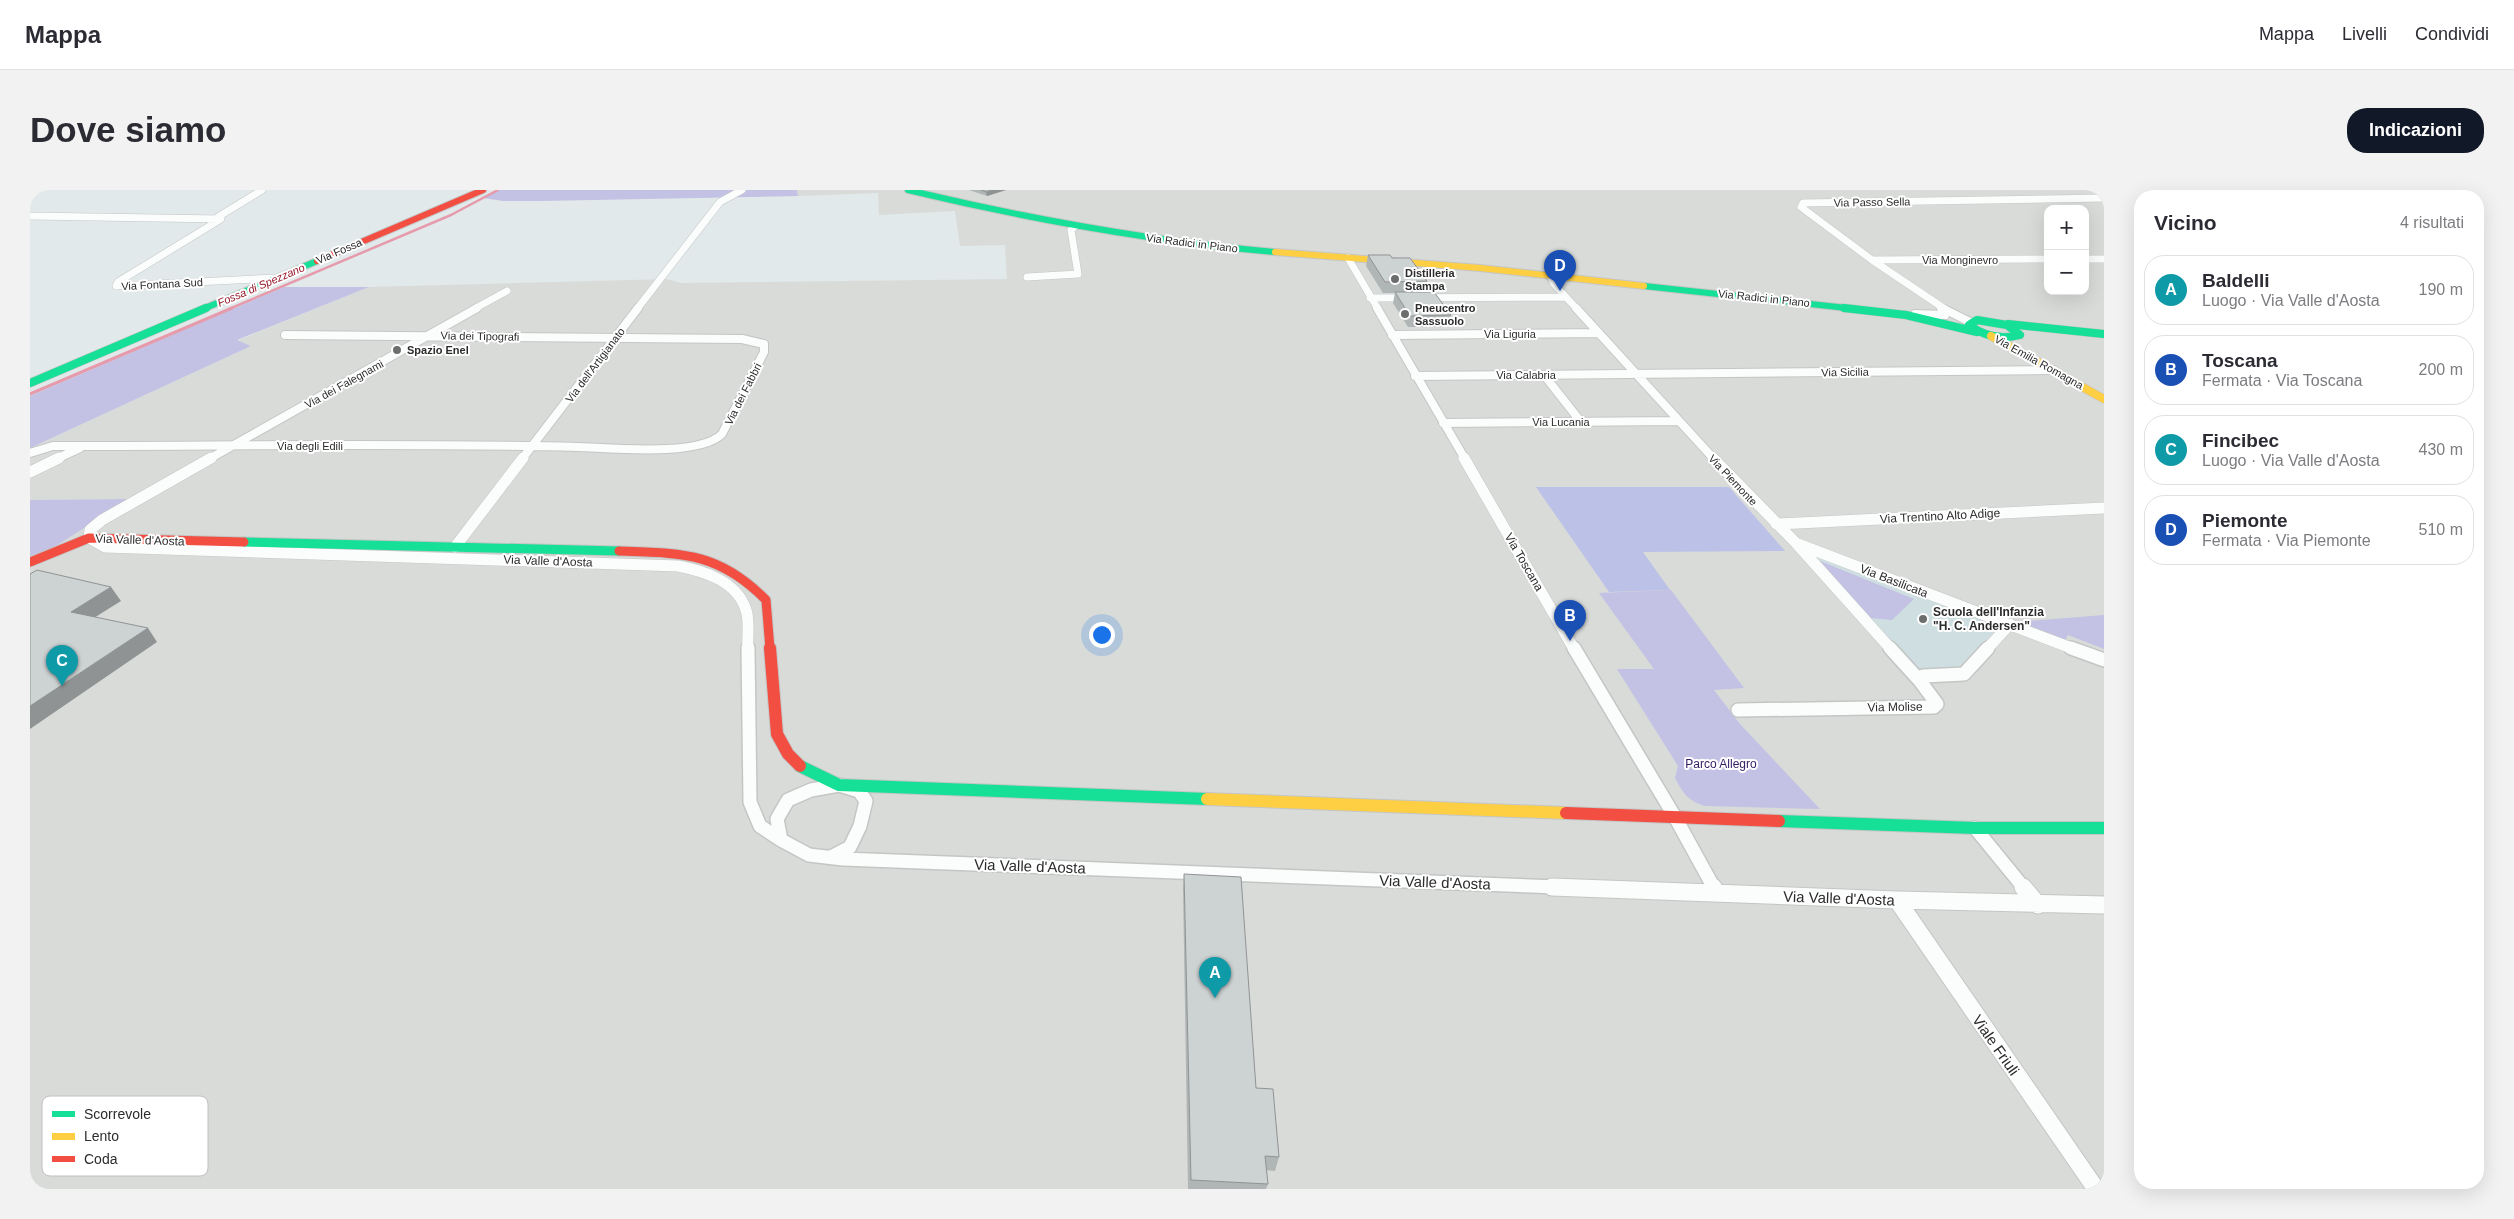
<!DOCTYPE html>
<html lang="it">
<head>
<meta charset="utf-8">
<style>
	:root { --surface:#fff; --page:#f2f2f3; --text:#2b2b33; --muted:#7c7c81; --line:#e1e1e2; --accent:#111827 }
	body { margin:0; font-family:Helvetica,sans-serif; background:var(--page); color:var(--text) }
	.controls { position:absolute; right:15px; top:15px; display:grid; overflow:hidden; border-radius:10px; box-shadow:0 5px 20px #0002 }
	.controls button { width:45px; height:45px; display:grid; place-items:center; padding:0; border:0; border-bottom:1px solid var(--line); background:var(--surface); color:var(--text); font:25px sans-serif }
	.you { position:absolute; left:1071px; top:444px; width:18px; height:18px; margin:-12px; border:4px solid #fff; border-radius:50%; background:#1a73e8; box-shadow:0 0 0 8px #1a73e833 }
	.badge { display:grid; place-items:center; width:32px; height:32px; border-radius:50%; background:var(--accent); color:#fff; font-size:16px; font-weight:700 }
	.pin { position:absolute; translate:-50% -41px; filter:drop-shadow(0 1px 2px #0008) }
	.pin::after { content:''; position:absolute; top:26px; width:18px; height:15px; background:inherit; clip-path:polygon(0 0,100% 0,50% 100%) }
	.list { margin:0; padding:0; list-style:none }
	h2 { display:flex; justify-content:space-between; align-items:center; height:65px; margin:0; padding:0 20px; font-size:21px }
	h2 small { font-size:16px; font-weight:400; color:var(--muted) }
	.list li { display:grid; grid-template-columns:32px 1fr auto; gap:15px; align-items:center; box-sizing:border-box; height:70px; margin:0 10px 10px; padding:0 10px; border:1px solid var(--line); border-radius:20px }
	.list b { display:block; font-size:19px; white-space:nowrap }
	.list p { margin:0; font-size:16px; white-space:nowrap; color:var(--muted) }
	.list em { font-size:16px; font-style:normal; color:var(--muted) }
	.map { position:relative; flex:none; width:2074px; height:999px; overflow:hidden; border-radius:20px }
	header { display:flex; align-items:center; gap:30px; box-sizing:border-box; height:70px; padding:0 25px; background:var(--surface); border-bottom:1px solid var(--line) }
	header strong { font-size:24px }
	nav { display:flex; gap:28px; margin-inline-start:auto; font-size:18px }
	.intro { display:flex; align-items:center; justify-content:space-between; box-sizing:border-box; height:120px; padding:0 30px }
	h1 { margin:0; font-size:35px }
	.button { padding:12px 22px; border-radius:20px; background:var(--accent); color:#fff; font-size:18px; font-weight:700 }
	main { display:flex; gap:30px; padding:0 30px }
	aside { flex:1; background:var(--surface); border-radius:20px; box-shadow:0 5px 20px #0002 }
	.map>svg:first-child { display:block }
	.industrial { fill:#d9dbd9; fill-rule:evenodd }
	.education { fill:#cfdfe1 }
	.green { fill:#c3c1e4 }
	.pitch { fill:#bcc1e8 }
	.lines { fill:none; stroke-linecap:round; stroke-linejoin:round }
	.stream-far1 { stroke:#e69bac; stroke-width:2.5 }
	.stream { stroke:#e69bac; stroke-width:3 }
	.street-far4-casing { stroke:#c4c6c6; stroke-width:8 }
	.street-far3-casing { stroke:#c4c6c6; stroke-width:10 }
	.street-far2-casing { stroke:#c4c6c6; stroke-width:12 }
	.street-far1-casing { stroke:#c4c6c6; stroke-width:16 }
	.street-casing { stroke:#c4c6c6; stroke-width:19 }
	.fast-far3-casing { stroke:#c4c6c6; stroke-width:8 }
	.fast-far2-casing { stroke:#c4c6c6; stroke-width:9 }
	.fast-far1-casing { stroke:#c4c6c6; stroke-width:11 }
	.fast-casing { stroke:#c4c6c6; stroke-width:14 }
	.slow-far2-casing { stroke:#c4c6c6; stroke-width:8 }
	.slow-far1-casing { stroke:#c4c6c6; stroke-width:9 }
	.slow-casing { stroke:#c4c6c6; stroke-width:14 }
	.jam-far2-casing { stroke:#c4c6c6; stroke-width:8 }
	.jam-far1-casing { stroke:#c4c6c6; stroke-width:11 }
	.jam-casing { stroke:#c4c6c6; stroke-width:14 }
	.street-far4 { stroke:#fbfcfc; stroke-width:7 }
	.street-far3 { stroke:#fbfcfc; stroke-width:8 }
	.street-far2 { stroke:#fbfcfc; stroke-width:11 }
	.street-far1 { stroke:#fbfcfc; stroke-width:13 }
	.street { stroke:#fbfcfc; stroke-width:17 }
	.fast-far3 { stroke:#16e098; stroke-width:6 }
	.fast-far2 { stroke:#16e098; stroke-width:8 }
	.fast-far1 { stroke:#16e098; stroke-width:9 }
	.fast { stroke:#16e098; stroke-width:12 }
	.slow-far2 { stroke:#ffcf43; stroke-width:6 }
	.slow-far1 { stroke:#ffcf43; stroke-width:8 }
	.slow { stroke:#ffcf43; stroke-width:12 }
	.jam-far2 { stroke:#f24e42; stroke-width:6 }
	.jam-far1 { stroke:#f24e42; stroke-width:9 }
	.jam { stroke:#f24e42; stroke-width:12 }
	.wall { fill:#b0b5b5 }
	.shaded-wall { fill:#909394 }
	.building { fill:#cdd2d3; stroke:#909394 }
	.poi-dot { fill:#6c6e6e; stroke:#fff; stroke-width:2 }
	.labels { text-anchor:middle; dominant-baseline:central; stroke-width:4; stroke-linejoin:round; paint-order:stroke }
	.far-street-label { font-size:11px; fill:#2c2c2c; stroke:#fff }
	.far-poi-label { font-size:11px; font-weight:bold; fill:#2c2c2c; stroke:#fff; text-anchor:start }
	.far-water-label { font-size:11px; font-style:italic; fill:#951729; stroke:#fff }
	.street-label { font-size:12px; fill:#2c2c2c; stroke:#fff }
	.poi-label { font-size:12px; font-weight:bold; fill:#2c2c2c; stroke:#fff; text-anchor:start }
	.park-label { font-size:12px; fill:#352065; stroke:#fff }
	.near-street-label { font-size:15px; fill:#2c2c2c; stroke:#fff }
	.key { fill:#fff; stroke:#c0c0c0; stroke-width:1 }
	.key-label { font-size:14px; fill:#2c2c2c }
</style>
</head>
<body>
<header>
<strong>Mappa</strong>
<nav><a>Mappa</a><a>Livelli</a><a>Condividi</a></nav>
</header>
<div class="intro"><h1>Dove siamo</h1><a class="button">Indicazioni</a></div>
<main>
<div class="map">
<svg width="2074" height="999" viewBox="0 0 2074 999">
	<rect width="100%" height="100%" fill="#e2e9ea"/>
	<path class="industrial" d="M767 0H2074V999H0V366L9 367 98 309 0 310V258L221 156 206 151 339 97 637 89 651 93 977 89 975 55 930 56 925 21 849 25 848 3 768 6ZM2018 19H2055V101H2018Z"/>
	<path class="education" d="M1775 362 1970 437 1926 480 1885 481Z"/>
	<path class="green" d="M469 0H767L768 6 510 11H473L453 8Z
		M254 97H339L207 150 221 156 0 258V206Z
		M99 309 9 367 0 366V310Z
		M1785 369 1884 409 1862 430 1841 428Z
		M1641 400 1714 498 1684 500 1710 534 1790 619 1675 616C1658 611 1653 603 1645 588L1648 576 1587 479H1624L1569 403Z
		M2074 425V459L2038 445 2034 452 1985 432Z"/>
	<path class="pitch" d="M1506 297H1699L1755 361 1613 362 1640 400 1579 402Z"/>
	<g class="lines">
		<path class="stream-far1" d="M199 119 421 25 468 0"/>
		<path class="stream" d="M0 204 202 118"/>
		<defs>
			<path id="street-far4" d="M0 26 191 29 88 92 86 96 245 88
				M188 27 232 0
				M1318 68 1348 119
				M2055 69H2074
				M1842 70 2018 69
				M1520 85 1524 94 1547 119
				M997 87 1048 84 1041 40 1045 36
				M1340 108 1535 107
				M1910 117 1912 119
				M444 119 477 101
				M607 119 690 12 712 0
				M1915 119 1842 70 1771 17 1773 13 2074 8"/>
			<path id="street-far3" d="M1347 118 1435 269
				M1546 118 1684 269
				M1912 118 1940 132
				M1885 124 1915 125 1911 118
				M1362 145 1569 143
				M1514 185 1551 232
				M1385 186 2024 180
				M1413 233 1649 231
				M0 263 23 256C198 256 373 253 548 257 581 258 669 267 692 244L734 162V154L712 149 255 145
				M26 269 50 258
				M179 269 447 118
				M492 269 608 118"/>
			<path id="street-far2" d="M181 268 72 330 60 340 59 348 75 357 648 376C674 381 707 391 716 420 720 431 717 447 718 459
				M1434 268 1544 459
				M1683 268 1766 353 1861 459
				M0 282 29 268
				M1746 334 2074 318
				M1768 354 2044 459
				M425 357 493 268
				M1957 459 1980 434"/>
			<path id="street-far1" d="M718 458 720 612 730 636 751 650
				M1544 458 1645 627 1684 698
				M1860 458 1890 491
				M2041 458 2074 470
				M1708 520 1904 517 1907 514 1890 491 1893 486 1934 484 1958 458
				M1945 638 1994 698
				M801 667 820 657 830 636 836 611 829 601 809 595 781 600 758 610 747 629 751 650 779 665 813 669 1554 698"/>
			<path id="street" d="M1522 697 1867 710 2074 715
				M1683 697 1686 702
				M1993 697 2008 715
				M1867 710 2066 999"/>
			<path id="fast-far3" d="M878 0C999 29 1121 51 1245 62
				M1614 96 1826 119
				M173 119 287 71"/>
			<path id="fast-far2" d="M1814 118 1876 125 1947 142
				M1947 130 1977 135 1990 145C1971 150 1955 147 1939 135Z
				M1978 134 2074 144
				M0 193 176 118"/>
			<path id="fast-far1" d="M214 352 589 361"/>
			<path id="fast" d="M770 576 809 595 1177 609
				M1749 631 1945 638H2074"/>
			<path id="slow-far2" d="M1245 62 1450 78 1614 96"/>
			<path id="slow-far1" d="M1961 146 2074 209"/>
			<path id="slow" d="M1177 609 1536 623"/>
			<path id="jam-far2" d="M287 71 453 0"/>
			<path id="jam-far1" d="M589 361C652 363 689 362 736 410L740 459
				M0 372 59 348 214 352"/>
			<path id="jam" d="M740 458 747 544 758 564 770 576
				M1536 623 1749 631"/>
		</defs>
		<use href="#street-far4" class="street-far4-casing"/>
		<use href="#street-far3" class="street-far3-casing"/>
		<use href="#street-far2" class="street-far2-casing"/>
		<use href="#street-far1" class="street-far1-casing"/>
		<use href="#street" class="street-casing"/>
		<use href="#fast-far3" class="fast-far3-casing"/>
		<use href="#fast-far2" class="fast-far2-casing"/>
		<use href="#fast-far1" class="fast-far1-casing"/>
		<use href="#fast" class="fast-casing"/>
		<use href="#slow-far2" class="slow-far2-casing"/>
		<use href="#slow-far1" class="slow-far1-casing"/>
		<use href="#slow" class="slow-casing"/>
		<use href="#jam-far2" class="jam-far2-casing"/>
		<use href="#jam-far1" class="jam-far1-casing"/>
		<use href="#jam" class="jam-casing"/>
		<use href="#street-far4" class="street-far4"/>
		<use href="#street-far3" class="street-far3"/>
		<use href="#street-far2" class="street-far2"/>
		<use href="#street-far1" class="street-far1"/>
		<use href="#street" class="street"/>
		<use href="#fast-far3" class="fast-far3"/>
		<use href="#fast-far2" class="fast-far2"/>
		<use href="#fast-far1" class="fast-far1"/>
		<use href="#fast" class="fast"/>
		<use href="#slow-far2" class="slow-far2"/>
		<use href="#slow-far1" class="slow-far1"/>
		<use href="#slow" class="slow"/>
		<use href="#jam-far2" class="jam-far2"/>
		<use href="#jam-far1" class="jam-far1"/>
		<use href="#jam" class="jam"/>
	</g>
	<path class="wall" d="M939 0H976L957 6Z
		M1338 65 1362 68 1397 91 1395 102 1421 125 1418 137H1378L1363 113 1365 103H1353L1336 76Z
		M1154 684 1249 967 1245 981 1236 980 1238 994 1236 999H1158L1153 699Z"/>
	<path class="shaded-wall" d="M963 0H976L957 6 956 2Z
		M81 397 91 411 51 436 41 422Z
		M118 438 127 452 0 539V516Z"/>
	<path class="building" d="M951 0H963L956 2Z
		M1338 65H1360L1362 68H1380L1397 91 1355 92Z
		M1365 102H1404L1421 125 1380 126Z
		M7 380 81 397 41 422 118 438 0 516V384Z
		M1154 684 1211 687 1226 898 1243 899 1249 967 1235 966 1238 994 1161 990Z"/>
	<g class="poi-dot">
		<circle cx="1365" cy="89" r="5"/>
		<circle cx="1375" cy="124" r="5"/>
		<circle cx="367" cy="160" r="5"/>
		<circle cx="1893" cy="429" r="5"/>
	</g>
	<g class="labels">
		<g class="far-street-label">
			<text transform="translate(1842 12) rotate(-1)">Via Passo Sella</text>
			<text transform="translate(1162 53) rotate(7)">Via Radici in Piano</text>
			<text transform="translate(309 61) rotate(-23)">Via Fossa</text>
			<text x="1930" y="70">Via Monginevro</text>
			<text transform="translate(132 94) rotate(-3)">Via Fontana Sud</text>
			<text transform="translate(1734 108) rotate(6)">Via Radici in Piano</text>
			<text x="1480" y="144">Via Liguria</text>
			<text transform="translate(450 146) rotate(1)">Via dei Tipografi</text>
			<text transform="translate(2009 172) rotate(29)">Via Emilia Romagna</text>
			<text transform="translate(565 175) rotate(-53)">Via dell'Artigianato</text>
			<text transform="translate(1815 182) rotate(-1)">Via Sicilia</text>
			<text x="1496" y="185">Via Calabria</text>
			<text transform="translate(314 194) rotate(-29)">Via dei Falegnami</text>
			<text transform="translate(713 204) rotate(-63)">Via dei Fabbri</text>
			<text x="1531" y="232">Via Lucania</text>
			<text x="280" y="256">Via degli Edili</text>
			<text transform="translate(1703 290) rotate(47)">Via Piemonte</text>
		</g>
		<g class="far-poi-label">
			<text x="1375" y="83">Distilleria<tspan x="1375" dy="13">Stampa</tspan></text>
			<text x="1385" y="118">Pneucentro<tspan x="1385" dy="13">Sassuolo</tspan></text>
			<text x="377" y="160">Spazio Enel</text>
		</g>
		<g class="far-water-label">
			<text transform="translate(231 95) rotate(-23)">Fossa di Spezzano</text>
		</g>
		<g class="street-label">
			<text transform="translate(1910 326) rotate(-3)">Via Trentino Alto Adige</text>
			<text transform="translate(110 350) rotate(2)">Via Valle d'Aosta</text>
			<text transform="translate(518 371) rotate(2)">Via Valle d'Aosta</text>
			<text transform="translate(1494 372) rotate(60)">Via Toscana</text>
			<text transform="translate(1864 391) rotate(21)">Via Basilicata</text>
			<text transform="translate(1865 517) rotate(-1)">Via Molise</text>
		</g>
		<g class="poi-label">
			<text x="1903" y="422">Scuola dell'Infanzia<tspan x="1903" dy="14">"H. C. Andersen"</tspan></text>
		</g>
		<g class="park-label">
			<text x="1691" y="574">Parco Allegro</text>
		</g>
		<g class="near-street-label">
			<text transform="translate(1000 676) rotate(2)">Via Valle d'Aosta</text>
			<text transform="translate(1405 692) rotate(2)">Via Valle d'Aosta</text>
			<text transform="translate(1809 708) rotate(2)">Via Valle d'Aosta</text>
			<text transform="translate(1966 855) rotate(55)">Viale Friuli</text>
		</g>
	</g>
	<rect x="12" y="906" width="166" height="80" rx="8" class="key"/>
	<rect x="22" y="921" width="23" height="6" fill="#16e098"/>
	<rect x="22" y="943" width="23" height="7" fill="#ffcf43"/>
	<rect x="22" y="966" width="23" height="6" fill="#f24e42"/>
	<g class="key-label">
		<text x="54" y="929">Scorrevole</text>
		<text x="54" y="951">Lento</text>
		<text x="54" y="974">Coda</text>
	</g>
</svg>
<div class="controls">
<button>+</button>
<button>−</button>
</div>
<div class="you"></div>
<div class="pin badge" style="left:1185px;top:808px;background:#0f9aa8">A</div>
<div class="pin badge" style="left:1540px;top:451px;background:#1a4fb4">B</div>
<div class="pin badge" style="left:32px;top:496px;background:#0f9aa8">C</div>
<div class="pin badge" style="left:1530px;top:101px;background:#1a4fb4">D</div>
</div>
<aside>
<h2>Vicino<small>4 risultati</small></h2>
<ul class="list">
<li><span class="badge" style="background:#0f9aa8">A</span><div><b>Baldelli</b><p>Luogo · Via Valle d'Aosta</p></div><em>190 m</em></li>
<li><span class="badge" style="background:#1a4fb4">B</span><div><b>Toscana</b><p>Fermata · Via Toscana</p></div><em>200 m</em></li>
<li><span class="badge" style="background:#0f9aa8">C</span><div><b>Fincibec</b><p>Luogo · Via Valle d'Aosta</p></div><em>430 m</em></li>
<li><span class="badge" style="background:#1a4fb4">D</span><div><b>Piemonte</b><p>Fermata · Via Piemonte</p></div><em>510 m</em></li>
</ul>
</aside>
</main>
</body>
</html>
